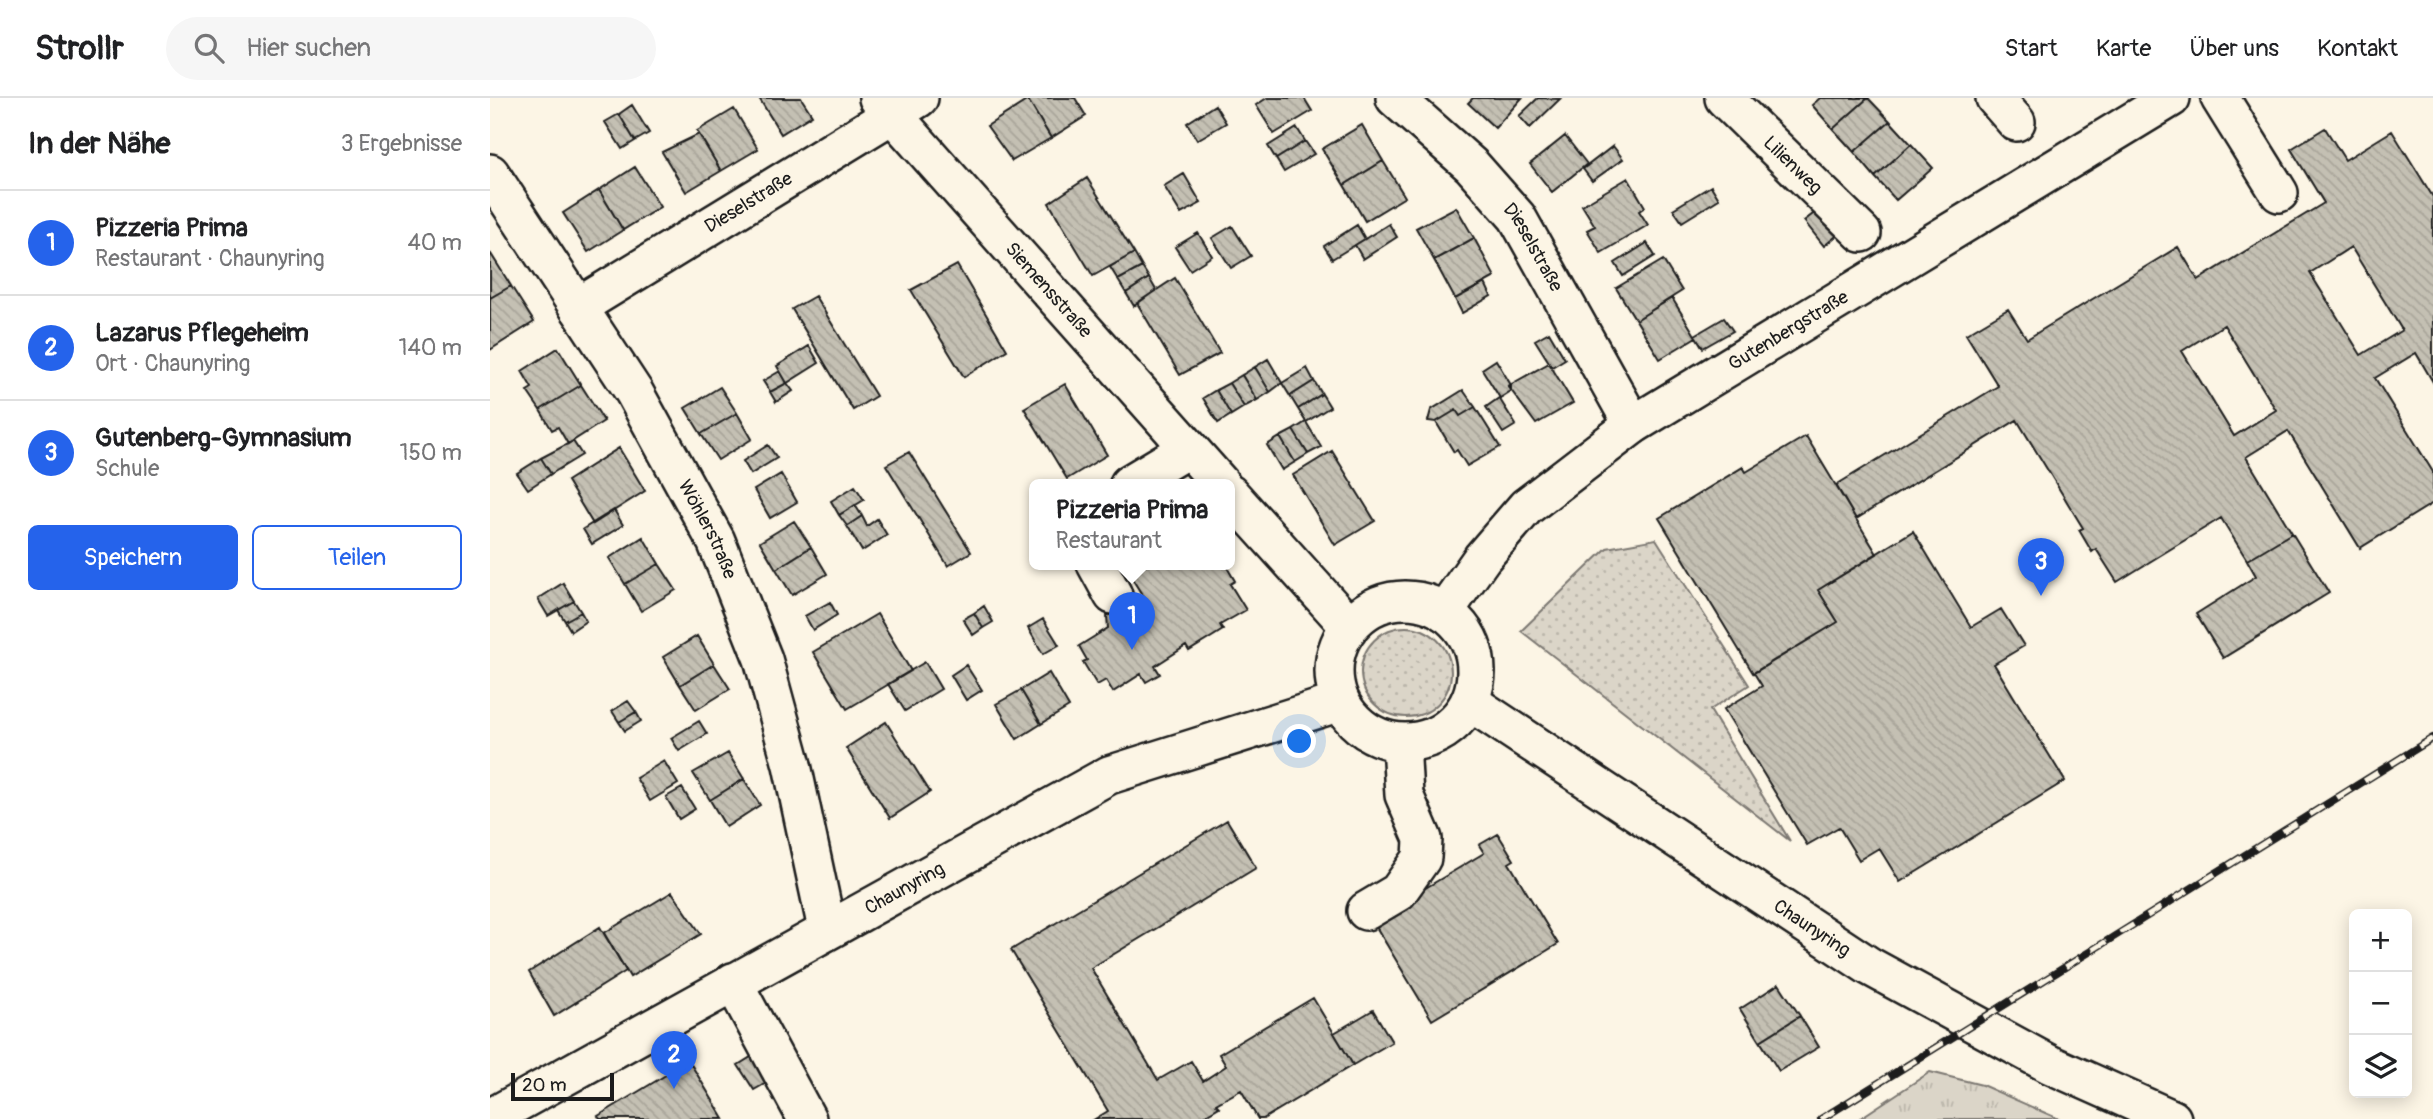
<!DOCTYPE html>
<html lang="de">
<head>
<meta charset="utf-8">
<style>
	:root { --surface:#fff; --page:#f6f6f6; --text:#202124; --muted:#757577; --line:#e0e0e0; --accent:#2563eb }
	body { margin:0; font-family:Pangolin,sans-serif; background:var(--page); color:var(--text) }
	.controls { position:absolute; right:21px; bottom:21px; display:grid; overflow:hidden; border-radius:10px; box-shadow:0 4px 18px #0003 }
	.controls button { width:63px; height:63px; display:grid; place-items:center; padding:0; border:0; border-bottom:2px solid var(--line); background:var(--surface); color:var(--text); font:35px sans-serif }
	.scale { position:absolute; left:21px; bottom:18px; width:103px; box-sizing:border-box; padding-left:7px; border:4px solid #1c1c1c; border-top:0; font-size:19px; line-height:24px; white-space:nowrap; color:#1c1c1c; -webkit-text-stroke:5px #fcf5e5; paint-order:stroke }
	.you { position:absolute; left:810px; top:644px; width:24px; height:24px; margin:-18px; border:5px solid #fff; border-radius:50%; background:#1a73e8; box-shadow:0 0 0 10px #1a73e833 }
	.badge { display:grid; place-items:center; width:46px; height:46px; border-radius:50%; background:var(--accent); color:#fff; font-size:23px; font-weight:700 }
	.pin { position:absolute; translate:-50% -58px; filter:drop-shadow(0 2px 4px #0008) }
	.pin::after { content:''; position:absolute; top:37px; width:24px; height:21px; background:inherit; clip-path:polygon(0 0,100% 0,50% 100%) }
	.popup { position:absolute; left:539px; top:381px; width:206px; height:91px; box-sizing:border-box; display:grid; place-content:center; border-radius:10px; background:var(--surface); filter:drop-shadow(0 2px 5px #0005); font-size:23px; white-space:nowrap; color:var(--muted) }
	.popup b { font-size:26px; color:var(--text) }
	.popup::after { content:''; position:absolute; left:50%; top:100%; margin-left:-14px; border:14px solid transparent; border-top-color:var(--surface) }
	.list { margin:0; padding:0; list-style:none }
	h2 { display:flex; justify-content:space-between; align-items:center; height:91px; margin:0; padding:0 28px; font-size:30px }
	h2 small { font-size:23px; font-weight:400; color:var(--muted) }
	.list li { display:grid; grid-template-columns:46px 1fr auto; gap:21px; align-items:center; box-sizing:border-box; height:105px; padding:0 28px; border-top:2px solid var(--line) }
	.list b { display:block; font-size:26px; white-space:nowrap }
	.list p { margin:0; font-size:23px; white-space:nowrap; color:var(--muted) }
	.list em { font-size:23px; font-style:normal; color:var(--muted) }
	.actions { display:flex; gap:14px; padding:21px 28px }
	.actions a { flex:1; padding:16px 0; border:2px solid var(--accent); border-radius:10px; text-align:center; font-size:24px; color:var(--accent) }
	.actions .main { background:var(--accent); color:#fff }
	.icon { flex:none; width:38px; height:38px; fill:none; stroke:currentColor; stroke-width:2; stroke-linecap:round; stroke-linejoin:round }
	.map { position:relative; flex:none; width:1943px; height:1021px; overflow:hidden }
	header { display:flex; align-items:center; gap:42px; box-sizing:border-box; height:98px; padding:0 35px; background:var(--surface); border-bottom:2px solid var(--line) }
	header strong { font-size:33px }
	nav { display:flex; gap:38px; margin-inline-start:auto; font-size:24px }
	.search { width:490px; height:63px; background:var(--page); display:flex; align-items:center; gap:18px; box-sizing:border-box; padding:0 24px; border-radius:38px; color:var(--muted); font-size:26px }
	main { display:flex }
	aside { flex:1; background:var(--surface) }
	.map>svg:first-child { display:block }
	.grass { fill:url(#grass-dots); stroke:#7c7872; stroke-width:2 }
	.park { fill:url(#park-tufts); stroke:#7c7872; stroke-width:2 }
	.building { fill:url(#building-back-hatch); stroke:#1c1c1c; stroke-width:2; fill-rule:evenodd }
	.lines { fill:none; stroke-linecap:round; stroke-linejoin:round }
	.minor-casing { stroke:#1c1c1c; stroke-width:42 }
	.minor { stroke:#fcf5e5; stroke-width:37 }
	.rail-casing { stroke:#1c1c1c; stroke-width:8 }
	.rail { stroke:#fcf5e5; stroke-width:5; stroke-dasharray:16; stroke-linecap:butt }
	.labels { text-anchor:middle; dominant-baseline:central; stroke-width:6; stroke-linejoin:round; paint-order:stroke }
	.street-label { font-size:19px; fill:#1c1c1c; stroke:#fcf5e5 }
</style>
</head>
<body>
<header>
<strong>Strollr</strong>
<div class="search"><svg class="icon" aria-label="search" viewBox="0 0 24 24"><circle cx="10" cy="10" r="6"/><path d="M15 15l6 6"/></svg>Hier suchen</div>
<nav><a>Start</a><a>Karte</a><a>Über uns</a><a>Kontakt</a></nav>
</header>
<main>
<aside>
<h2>In der Nähe<small>3 Ergebnisse</small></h2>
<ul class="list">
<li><span class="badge">1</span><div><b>Pizzeria Prima</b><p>Restaurant · Chaunyring</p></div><em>40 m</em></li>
<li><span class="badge">2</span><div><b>Lazarus Pflegeheim</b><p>Ort · Chaunyring</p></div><em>140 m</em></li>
<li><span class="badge">3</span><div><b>Gutenberg-Gymnasium</b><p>Schule</p></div><em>150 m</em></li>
</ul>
<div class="actions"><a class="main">Speichern</a><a>Teilen</a></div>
</aside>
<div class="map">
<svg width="1943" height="1021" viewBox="0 0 1943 1021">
	<defs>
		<pattern id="grass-dots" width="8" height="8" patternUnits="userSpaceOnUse" patternTransform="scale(1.75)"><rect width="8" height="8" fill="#dbd5c8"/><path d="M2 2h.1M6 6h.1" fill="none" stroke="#bbb6ab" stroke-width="1.8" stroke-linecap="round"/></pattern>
		<pattern id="park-tufts" width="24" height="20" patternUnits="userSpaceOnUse" patternTransform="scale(1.75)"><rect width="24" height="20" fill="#dbd5c8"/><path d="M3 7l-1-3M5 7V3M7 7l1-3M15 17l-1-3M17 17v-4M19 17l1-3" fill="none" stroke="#bbb6ab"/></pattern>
		<pattern id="building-back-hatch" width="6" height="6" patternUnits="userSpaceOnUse" patternTransform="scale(1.75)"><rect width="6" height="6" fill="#c4c0b3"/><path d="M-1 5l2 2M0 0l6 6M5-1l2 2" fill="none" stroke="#a8a499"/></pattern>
	</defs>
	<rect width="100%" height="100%" fill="#fcf5e5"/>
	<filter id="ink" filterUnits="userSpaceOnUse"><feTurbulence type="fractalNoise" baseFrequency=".0143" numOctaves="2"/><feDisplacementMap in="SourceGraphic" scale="14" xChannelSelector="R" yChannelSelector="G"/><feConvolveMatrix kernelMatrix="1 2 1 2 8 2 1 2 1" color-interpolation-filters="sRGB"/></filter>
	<g filter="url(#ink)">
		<path class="grass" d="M1166 441 1259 587 1220 612 1300 743 1031 533 1117 450Z
			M871 574a45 45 0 1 1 90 0a45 45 0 1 1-90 0Z"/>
		<path class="park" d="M1440 974 1492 987 1569 1021H1369Z"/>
		<path class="building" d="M269 0H311L322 17 291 36Z
			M541 0H585L596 18 561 40 538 2Z
			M777 0H814L822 13 784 36 766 7Z
			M983 0H1032L1005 30 978 5Z
			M1048 0 1070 1 1040 30 1029 18Z
			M1330 0H1378L1343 31 1322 7Z
			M1378 0 1400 23 1364 54 1343 31Z
			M538 2 561 40 522 63 497 28Z
			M142 7 159 35 145 43 129 16Z
			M725 7 736 25 707 42 697 25Z
			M244 11 268 51 231 73 207 33Z
			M129 16 145 43 132 51 115 24Z
			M1400 23 1421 46 1385 79 1364 54Z
			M872 27 893 63 854 87 832 51Z
			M807 30 815 43 786 61 778 48Z
			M1835 30 1855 62 1902 33 1943 99V284L1926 255 1885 280 1943 374V405L1870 450 1798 333 1756 359 1802 435 1757 462 1731 420 1627 484 1606 451 1602 454 1589 432 1593 430 1527 322 1366 421 1346 387 1508 288 1476 236 1518 211 1537 241 1688 149 1708 182 1834 105 1801 51ZM1861 149 1912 232 1871 257 1820 175ZM1734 227 1786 312 1744 338 1692 253Z
			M209 36 231 73 196 94 172 54Z
			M1075 38 1097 66 1062 94 1040 66Z
			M815 43 824 56 794 74 786 61Z
			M1421 46 1443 70 1406 102 1385 79Z
			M1123 48 1133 61 1102 83 1093 71Z
			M893 63 915 99 875 123 854 87Z
			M145 69 170 109 133 132 109 92Z
			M694 76 711 105 691 116 674 88Z
			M597 80 644 155 603 178 559 105Z
			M1138 80 1155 109 1149 113 1158 127 1111 155 1097 132 1105 128 1092 107Z
			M1221 88 1229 101 1192 124 1183 111Z
			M109 92 133 132 98 154 73 115Z
			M966 109 984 140 944 162 926 130Z
			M1331 110 1350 135 1334 148 1314 123Z
			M899 126 907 139 873 161 865 147Z
			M867 127 875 141 842 161 834 148Z
			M742 128 761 158 741 170 722 140Z
			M708 135 722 158 700 172 685 149Z
			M984 140 1005 179 965 201 944 162Z
			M1157 145 1165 158 1133 178 1125 165Z
			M644 155 652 169 628 182 620 169Z
			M1 156 21 188 0 200V157Z
			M1173 162 1192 193 1146 222 1126 190Z
			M467 167 517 252 474 279 421 192Z
			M652 169 659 180 636 195 628 182Z
			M659 180 666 192 644 208 636 195Z
			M685 180 730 255 690 277 647 205Z
			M995 185 1001 198 972 215 965 201Z
			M21 188 44 224 0 252V200Z
			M325 198 386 298 363 312 302 211Z
			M1182 200 1206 239 1170 261 1146 222Z
			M1234 220 1243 233 1213 250 1205 237Z
			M1059 234 1075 261 1062 269 1045 242Z
			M319 248 329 265 297 285 287 268Z
			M68 250 91 287 50 312 37 293 42 290 32 273Z
			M778 261 792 285 780 294 765 269Z
			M1006 262 1021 287V293L1010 300 992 271Z
			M1059 265 1083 305 1046 326 1018 288Z
			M765 269 780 294 767 302 752 277Z
			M817 270 824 283 800 298 792 285Z
			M290 273 297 285 280 294 273 283Z
			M752 277 767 302 754 309 739 285Z
			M824 283 832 296 808 311 800 298Z
			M297 285 303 293 286 304 280 294Z
			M739 285 754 309 741 317 726 292Z
			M575 286 617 357 577 381 534 310Z
			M91 287 114 323 78 346 68 329 62 332 50 312Z
			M230 289 247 315 211 336 195 310Z
			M726 292 741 317 728 325 713 300Z
			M973 292 985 309 970 318 966 312 946 324 938 323 941 312Z
			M832 296 840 309 816 324 808 311Z
			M1009 300 1026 327 1013 335 996 309Z
			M985 309 1010 349 977 368 967 352 964 354 946 324 966 312 970 318Z
			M247 315 262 341 228 362 211 336Z
			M816 324 831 349 818 356 803 332Z
			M803 332 818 356 805 364 790 339Z
			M1316 338 1387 456 1328 492 1348 524 1263 575 1169 420 1253 369 1256 374Z
			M790 339 805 364 792 372 777 347Z
			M83 343 92 357 61 376 51 360Z
			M278 347 287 360 261 376 253 363Z
			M129 350 155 393 103 426 77 383Z
			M842 353 885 423 845 447 803 377Z
			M419 354 481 454 458 468 396 367Z
			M51 360 61 376 38 391 27 375Z
			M291 376 307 404 280 420 264 392Z
			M365 388 374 402 349 417 341 403Z
			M365 407 372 418 357 428 349 417Z
			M124 412 133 427 102 446 93 431Z
			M372 418 377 428 387 421 397 437 372 453 357 428Z
			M304 423 321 449 286 471 270 444Z
			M1423 433 1481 529 1511 511 1534 548 1504 566 1575 683 1410 784 1389 750 1369 762 1349 729 1317 747 1234 611 1272 588 1264 575 1348 524 1328 492Z
			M1802 435 1839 495 1733 560 1706 516 1766 478 1757 462Z
			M153 439 169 466 135 486 119 460Z
			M321 449 337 476 302 497 286 471Z
			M169 466 186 492 151 513 135 486Z
			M633 466H735L745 483 740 486 756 512 730 527 733 532 699 553 696 548 665 568 670 576 656 584 651 576 623 594 616 582 607 587 593 564 597 562 589 548 618 530 617 518 630 510 638 513 642 518 659 508Z
			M73 485 84 503 58 518 48 501Z
			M84 503 91 514 75 523 68 512Z
			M340 504 347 517 323 532 315 518Z
			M494 508 503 524 493 530 484 515Z
			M91 514 96 523 81 533 75 523Z
			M484 515 493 530 483 537 473 521Z
			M387 516 421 573 357 611 323 554Z
			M553 521 569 547 553 556 538 530Z
			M207 538 224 566 190 587 173 559Z
			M435 564 451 591 415 613 398 586Z
			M224 566 240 591 206 612 190 587Z
			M476 567 492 592 476 602 461 577Z
			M559 575 579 609 551 626 531 592Z
			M531 592 551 626 527 641 506 606Z
			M138 603 146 614 129 624 122 613Z
			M146 614 151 623 135 633 129 624Z
			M209 623 217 636 189 653 181 640Z
			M396 624 440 694 400 720 356 650Z
			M238 655 254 681 220 702 203 675Z
			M174 663 188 686 160 703 146 680Z
			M254 681 270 707 236 729 220 702Z
			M192 690 205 711 189 721 176 699Z
			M737 722 766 770 601 870 668 982 701 963 713 983 736 968 729 956 823 900 863 967 773 1021H768L751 992 726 1006 729 1009 709 1021H605L618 1013 521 852Z
			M1008 736 1024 762 1019 765 1068 846 942 922 882 822 994 755 989 747Z
			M182 794 211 836 140 879 114 835Z
			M110 829 136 873 64 918 39 874Z
			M1289 886 1310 918 1270 943 1250 911Z
			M883 912 902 944 863 967 844 935Z
			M1310 918 1329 949 1289 973 1270 943Z
			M269 954 285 980 264 992 248 967Z
			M199 963 234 1021H110L108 1018Z"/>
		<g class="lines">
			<defs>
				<g id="minor">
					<path id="s1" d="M388 0 731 386"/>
					<path id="s2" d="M905 0 982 68 1027 119 1143 327"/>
					<path id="s3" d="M1234 0 1372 135"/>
					<path d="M1505 0 1526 24"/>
					<path d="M1730 0 1789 95"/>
					<path id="s4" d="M0 75 144 294 226 443 273 561 302 667 337 831"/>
					<path id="s5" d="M88 209 429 0"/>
					<path d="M639 386 699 350"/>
					<path d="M740 396 859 528"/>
					<path d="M606 466 623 497"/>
					<circle cx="915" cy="573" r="71"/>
					<path id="s6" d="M954 514 992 460 1036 409 1143 327 1681 0"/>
					<path id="s7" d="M980 604 1379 868 1559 966 1682 1021"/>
					<path d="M876 813 908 794 932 760 933 741 914 697 911 645"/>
					<path d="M243 884 317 1021"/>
					<path id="s8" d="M0 1020 619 677 850 604"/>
				</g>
			</defs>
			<use href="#minor" class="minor-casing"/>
			<use href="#minor" class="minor"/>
			<defs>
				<path id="rail" d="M1331 1021 1943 640"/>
			</defs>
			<use href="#rail" class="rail-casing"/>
			<use href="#rail" class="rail"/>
		</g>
	</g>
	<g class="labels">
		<g class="street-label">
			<text stroke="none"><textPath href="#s3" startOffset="96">Lilienweg</textPath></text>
			<text stroke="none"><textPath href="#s5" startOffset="200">Dieselstraße</textPath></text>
			<text stroke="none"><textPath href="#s2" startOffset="205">Dieselstraße</textPath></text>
			<text stroke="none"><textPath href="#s1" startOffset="257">Siemensstraße</textPath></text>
			<text stroke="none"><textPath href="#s6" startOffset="450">Gutenbergstraße</textPath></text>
			<text stroke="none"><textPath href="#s4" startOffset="418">Wöhlerstraße</textPath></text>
			<text stroke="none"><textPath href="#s8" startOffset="474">Chaunyring</textPath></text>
			<text stroke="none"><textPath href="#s7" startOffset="410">Chaunyring</textPath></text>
		</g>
	</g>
</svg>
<div class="controls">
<button>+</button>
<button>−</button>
<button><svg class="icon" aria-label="layers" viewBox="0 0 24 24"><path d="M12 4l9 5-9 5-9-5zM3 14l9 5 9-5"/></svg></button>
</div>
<div class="scale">20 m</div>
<div class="you"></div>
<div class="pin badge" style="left:642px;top:552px">1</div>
<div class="popup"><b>Pizzeria Prima</b>Restaurant</div>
<div class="pin badge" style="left:184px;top:991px">2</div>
<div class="pin badge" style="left:1551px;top:498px">3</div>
</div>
</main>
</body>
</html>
